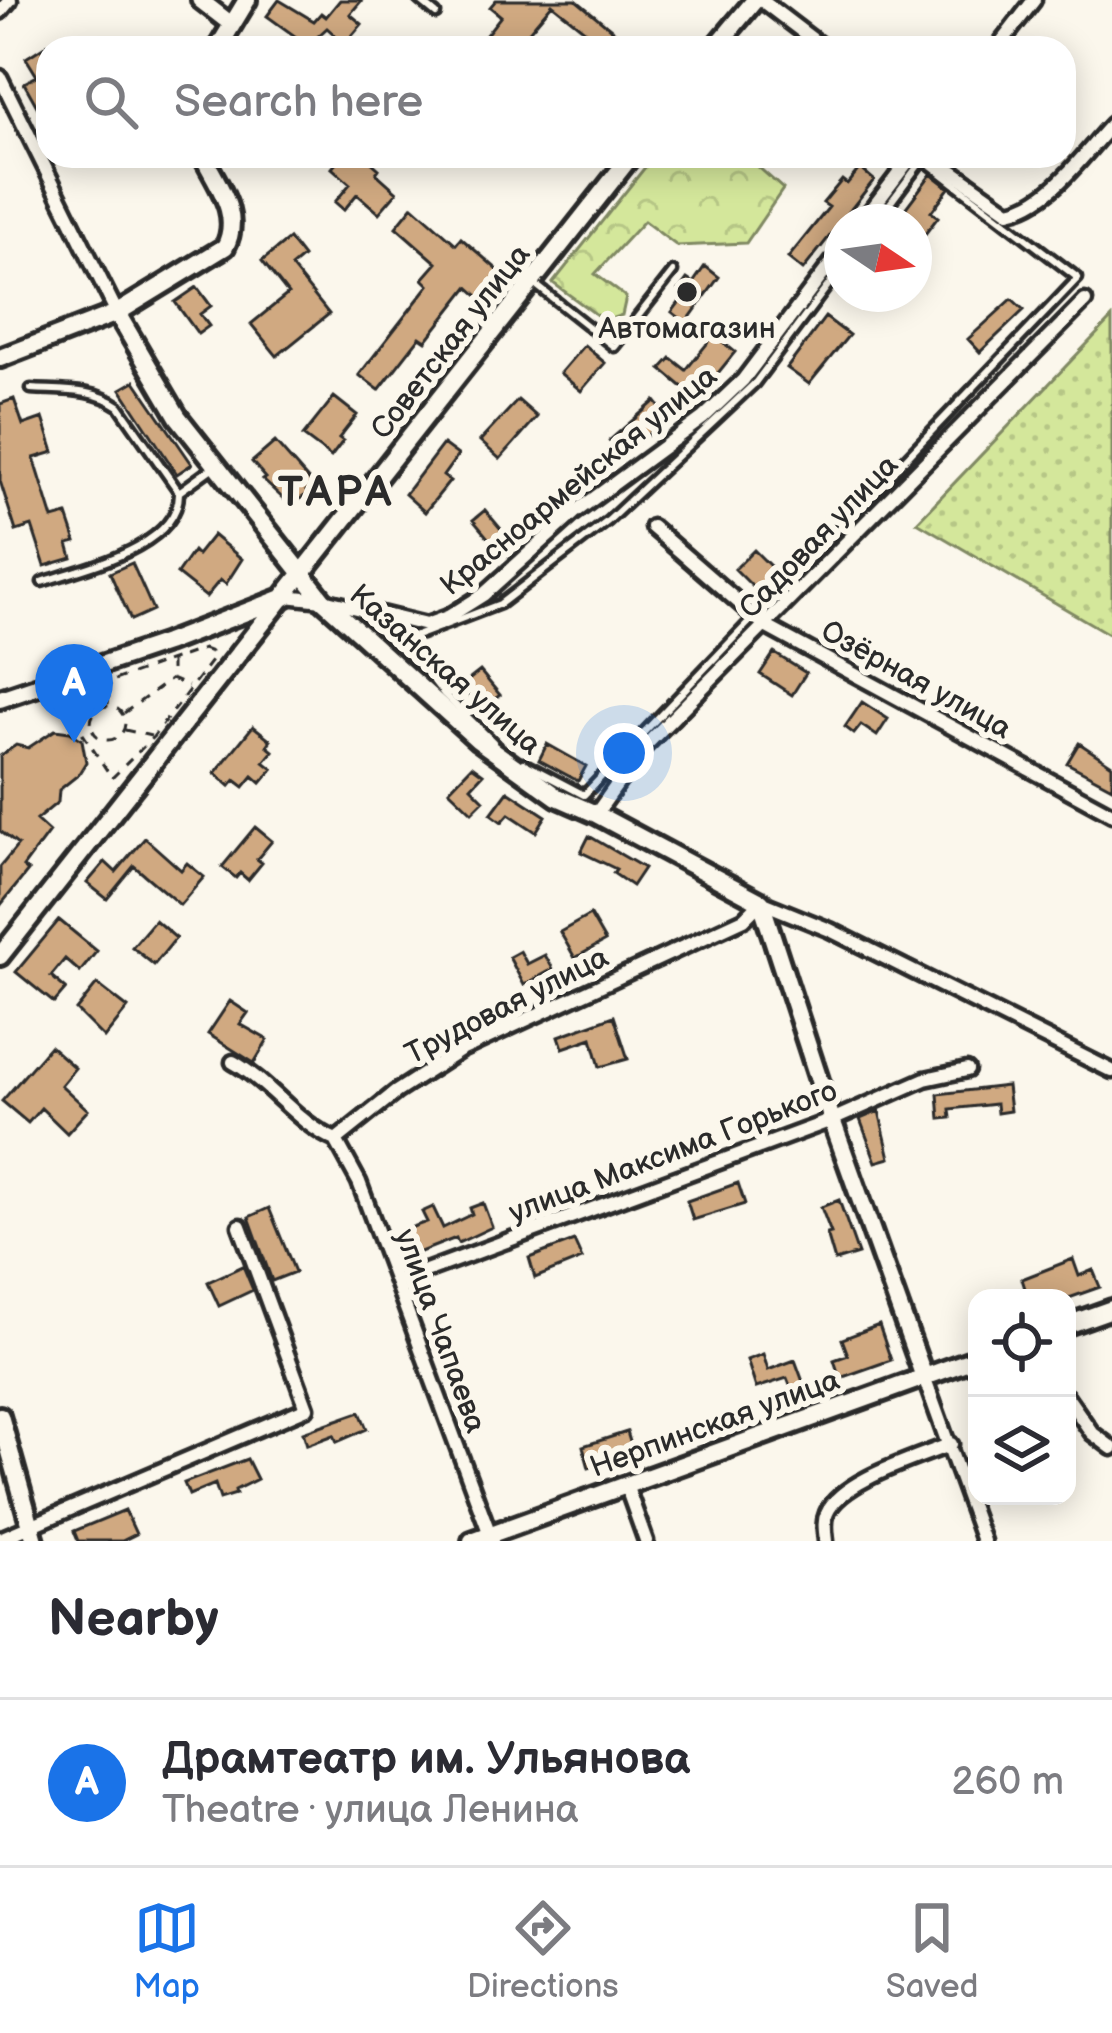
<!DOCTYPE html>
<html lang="en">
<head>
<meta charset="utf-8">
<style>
	:root { --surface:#fff; --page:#f7f7f7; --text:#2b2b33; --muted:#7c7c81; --line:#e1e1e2; --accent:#1a73e8 }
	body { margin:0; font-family:"Balsamiq Sans",sans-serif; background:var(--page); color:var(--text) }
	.controls { position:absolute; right:36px; bottom:36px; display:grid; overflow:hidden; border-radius:24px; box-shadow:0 6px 30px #0003 }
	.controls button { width:108px; height:108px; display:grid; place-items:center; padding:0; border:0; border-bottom:3px solid var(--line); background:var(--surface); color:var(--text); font:60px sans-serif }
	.compass { position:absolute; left:824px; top:204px; width:108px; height:108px; border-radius:50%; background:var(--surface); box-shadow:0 6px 30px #0003; rotate:103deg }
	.you { position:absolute; left:624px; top:753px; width:42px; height:42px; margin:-30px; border:9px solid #fff; border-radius:50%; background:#1a73e8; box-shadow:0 0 0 18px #1a73e833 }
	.badge { display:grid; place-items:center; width:78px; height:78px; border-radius:50%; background:var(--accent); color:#fff; font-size:39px; font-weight:700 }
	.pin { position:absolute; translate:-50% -99px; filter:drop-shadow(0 3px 6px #0008) }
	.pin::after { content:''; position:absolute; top:63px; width:42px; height:36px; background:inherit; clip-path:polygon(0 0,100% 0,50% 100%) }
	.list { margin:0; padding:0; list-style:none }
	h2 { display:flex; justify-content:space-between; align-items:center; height:156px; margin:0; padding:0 48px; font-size:51px }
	h2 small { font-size:39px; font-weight:400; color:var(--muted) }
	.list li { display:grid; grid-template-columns:78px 1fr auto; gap:36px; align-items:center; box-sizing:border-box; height:168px; padding:0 48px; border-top:3px solid var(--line) }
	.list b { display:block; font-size:45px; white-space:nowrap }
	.list p { margin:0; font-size:39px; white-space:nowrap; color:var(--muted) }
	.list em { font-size:39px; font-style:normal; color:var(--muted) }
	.icon { flex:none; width:66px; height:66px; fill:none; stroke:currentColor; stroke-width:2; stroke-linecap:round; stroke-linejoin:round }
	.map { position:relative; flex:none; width:1112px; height:1541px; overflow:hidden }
	.search { position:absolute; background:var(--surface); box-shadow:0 6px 30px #0003; left:36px; right:36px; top:36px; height:132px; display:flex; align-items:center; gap:30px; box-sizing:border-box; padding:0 42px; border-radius:36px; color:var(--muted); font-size:45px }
	.sheet { height:324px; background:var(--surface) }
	nav { display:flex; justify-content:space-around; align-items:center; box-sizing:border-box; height:168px; border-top:3px solid var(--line); background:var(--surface); font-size:33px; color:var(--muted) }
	nav a { display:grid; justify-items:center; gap:6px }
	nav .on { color:var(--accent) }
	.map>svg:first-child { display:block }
	.grass { fill:url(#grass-dots); stroke:#808963; stroke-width:3 }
	.forest { fill:url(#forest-crowns); stroke:#808963; stroke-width:3 }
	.building { fill:#d0a981; stroke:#2b2b2b; stroke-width:3 }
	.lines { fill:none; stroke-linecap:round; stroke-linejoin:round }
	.service-casing { stroke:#2b2b2b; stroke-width:15 }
	.minor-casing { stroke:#2b2b2b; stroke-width:21 }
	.tertiary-casing { stroke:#2b2b2b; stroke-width:24 }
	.secondary-casing { stroke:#2b2b2b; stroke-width:26 }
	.path { stroke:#2b2b2b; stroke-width:3; stroke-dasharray:9 9; stroke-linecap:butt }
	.service { stroke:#fbf7ec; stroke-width:6 }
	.minor { stroke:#fbf7ec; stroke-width:12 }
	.tertiary { stroke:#fbf7ec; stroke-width:15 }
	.secondary { stroke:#fbf7ec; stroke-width:16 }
	.poi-dot { fill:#2b2b2b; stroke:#fbf7ec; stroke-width:4.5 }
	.labels { text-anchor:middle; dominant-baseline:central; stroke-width:12; stroke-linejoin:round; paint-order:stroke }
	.poi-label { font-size:30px; fill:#2b2b2b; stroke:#fbf7ec }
	.street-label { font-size:30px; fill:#2b2b2b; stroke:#fbf7ec }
	.district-label { font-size:42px; font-weight:bold; letter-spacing:3px; fill:#2b2b2b; stroke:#fbf7ec }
</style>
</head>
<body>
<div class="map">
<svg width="1112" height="1541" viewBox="0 0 1112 1541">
	<defs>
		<pattern id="grass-dots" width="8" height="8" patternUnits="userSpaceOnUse" patternTransform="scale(3)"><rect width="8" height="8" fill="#d4e79b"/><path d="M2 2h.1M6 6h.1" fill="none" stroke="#b6c686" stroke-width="1.8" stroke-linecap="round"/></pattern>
		<pattern id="forest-crowns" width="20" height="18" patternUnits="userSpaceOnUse" patternTransform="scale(3)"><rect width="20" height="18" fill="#d4e79b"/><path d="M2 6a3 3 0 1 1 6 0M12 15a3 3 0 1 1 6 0" fill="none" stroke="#b6c686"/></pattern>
	</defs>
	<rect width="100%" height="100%" fill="#fbf7ec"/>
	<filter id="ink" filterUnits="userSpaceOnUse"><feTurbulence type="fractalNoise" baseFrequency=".00833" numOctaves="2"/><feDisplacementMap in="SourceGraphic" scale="24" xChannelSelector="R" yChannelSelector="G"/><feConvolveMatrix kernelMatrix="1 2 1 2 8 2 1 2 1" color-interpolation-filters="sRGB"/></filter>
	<g filter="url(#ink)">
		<path class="grass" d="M1112 318V636L917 522Z"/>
		<path class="forest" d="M654 156H746L783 189 746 243 677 246 644 221 595 274 626 297 622 315 605 321 553 283Z"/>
		<path class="building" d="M279 0 314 21 321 13 326 17 340 0H362L350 14 362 24 345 44 327 28 305 48 299 39 267 16Z
			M496 0H576L627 42 622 48H582L592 36 552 4 515 48H489L481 41 501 16 490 7Z
			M48 44V126L24 83 37 76 26 58Z
			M342 156H362L370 161 379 169 376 173 397 192 379 213 357 194 344 210 335 202 350 184 332 168Z
			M860 168 874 180 803 270 788 258 829 207 823 203 842 180 847 184Z
			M931 174 949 188 931 212 938 217 922 238 914 232V222H895Z
			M413 206 456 244 461 238 506 277 485 302 468 287 426 341 420 337 379 390 359 375 429 285 423 279 437 263 396 227Z
			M289 239 303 257 291 267 329 314 277 356 251 324 288 294 262 261Z
			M705 266 719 277 686 323 672 312 685 295 679 290 687 279 693 283Z
			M197 287 211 306 200 314 209 326 198 334 175 302Z
			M1012 299 1024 310 980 352 968 339Z
			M825 317 849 335 809 384 787 368Z
			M714 335 735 352 697 399 661 369 671 358 686 370Z
			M584 345 605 363 581 391 560 373Z
			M135 381 192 464 177 474 121 389Z
			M334 397 357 415 339 438 343 441 331 457 303 436Z
			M14 399 23 425 43 418 54 452 34 458 53 519 67 515 76 542 68 544 72 558 45 566 32 526 16 531 0 481V404Z
			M518 400 537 417 500 459 480 441Z
			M655 401 668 417 622 457 609 441Z
			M275 442 313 485 306 491 308 494 290 505 263 480 266 478 252 462Z
			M443 444 458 455 443 476 450 481 425 512 405 494Z
			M485 510 516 547 504 557 473 520Z
			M213 535 242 559 226 584 220 580 206 597 177 574 193 551 197 555Z
			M754 550 780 576 761 595 735 569Z
			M132 563 153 610 131 620 110 573Z
			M774 653 806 673 792 695 760 674Z
			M480 671 500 695 481 710 461 686Z
			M862 702 888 719 877 736 861 725 854 734 845 727Z
			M253 726 271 740 267 746 273 751 264 762 273 769 261 783 253 776 244 787 235 780 230 786 215 773Z
			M55 730 70 732 82 740 86 762 78 775 59 790 58 802 36 820 49 832 23 867 28 871 0 906V867L18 845 0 831V756L16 745 28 748Z
			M1079 743 1112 765V787L1067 763Z
			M547 744 586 766 578 781 539 760Z
			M472 766 483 774 471 787 484 800 472 812 449 790Z
			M508 791 546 816 536 832 509 814 502 822 491 814Z
			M255 827 272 841 257 859 262 863 248 880 240 873 236 878 222 867Z
			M589 836 644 868 632 886 613 873 616 869 581 852Z
			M145 838 181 870 187 863 204 877 180 905 134 866 107 899 87 883 105 862 116 872Z
			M590 915 605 941 575 958 560 932Z
			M59 920 97 951 80 972 65 959 51 976 66 989 54 1003 16 972Z
			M155 920 176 938 154 965 132 947Z
			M520 951 527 964 545 955 553 969 524 985 509 957Z
			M97 984 128 1008 104 1038 76 1010Z
			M230 1001 248 1013 240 1024 268 1040 254 1063 208 1034Z
			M614 1016 628 1059 600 1067 592 1038 563 1048 559 1036Z
			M50 1046 75 1068 61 1085 88 1110 67 1133 41 1108 28 1123 2 1101Z
			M1007 1086 1010 1111 997 1113 996 1104 950 1109 951 1118 940 1119 938 1094Z
			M879 1111 890 1158 876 1162 860 1119Z
			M738 1183 745 1204 693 1220 687 1201Z
			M839 1200 858 1254 835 1261 827 1234 831 1233 821 1207Z
			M483 1203 492 1227 458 1243 456 1238 405 1258 396 1233 427 1222 422 1212 433 1207 443 1228 472 1214 470 1208Z
			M269 1208 295 1272 272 1281 249 1217Z
			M574 1241 582 1259 535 1278 529 1258Z
			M1073 1259 1079 1276 1093 1270 1100 1287 1069 1298H1028L1022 1279Z
			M243 1266 253 1290 219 1306 208 1282Z
			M879 1325 891 1360 840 1378 834 1360 848 1355 842 1339Z
			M763 1354 768 1370 795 1360 806 1390 794 1395 787 1378 756 1388 747 1360Z
			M360 1412 367 1429 337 1442 334 1435 307 1445 303 1432Z
			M627 1432 634 1455 589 1468 583 1446Z
			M247 1459 257 1479 235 1490 236 1494 220 1499 215 1484 189 1495 184 1483Z
			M125 1510 136 1534 122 1541H78L74 1531Z"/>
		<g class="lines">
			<defs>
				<path id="service" d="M419 0 436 14
					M536 285 614 347 673 272
					M31 389C62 391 93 388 119 406L179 492C180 547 84 568 42 582
					M179 492 212 468
					M493 742 443 693 403 641 500 604 608 521 755 383 842 267
					M523 763 584 795 1078 278 923 159 876 222"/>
				<path id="minor" d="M761 0 824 48
					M0 12 10 0
					M997 48 1034 0
					M0 77 117 313
					M931 156 1009 211C1051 204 1084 153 1112 124
					M862 222 912 156
					M652 527 767 627 1112 814
					M286 596 323 600 426 625 448 617 483 595 574 513 703 418 743 380 842 249
					M596 814 643 748 1085 301
					M233 1062C271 1083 296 1123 336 1140L396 1092 461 1050 744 919 761 902 830 930 1112 1071
					M336 1140 359 1182 492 1540
					M396 1282 832 1120 925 1079 967 1070
					M924 1377 983 1541
					M1067 1397 1092 1433 1112 1448
					M626 1485 646 1541
					M0 1539 307 1408 240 1226
					M826 1541C825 1531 823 1522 827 1513 841 1480 918 1458 951 1444"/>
				<path id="tertiary" d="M200 0 231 24"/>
				<path id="secondary" d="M218 48 247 0
					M715 48 755 0
					M117 313 178 417 323 600 478 740 557 797 596 814 761 902 832 1120 924 1377
					M0 358 117 313 225 247C242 215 218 186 203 156
					M0 699 166 643 285 597
					M0 956 631 156
					M1067 1325 1112 1309
					M0 1416 35 1541
					M472 1541 977 1358"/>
			</defs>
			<use href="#service" class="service-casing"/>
			<use href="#minor" class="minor-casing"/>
			<use href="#tertiary" class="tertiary-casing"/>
			<use href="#secondary" class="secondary-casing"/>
			<path class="path" d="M203 649 211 652V661L153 737 112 778 60 699Z
				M171 661V679L188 686
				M108 704 110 684
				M91 723a17 17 0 1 1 34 0a17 17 0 1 1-34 0Z
				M124 713 171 679
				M125 730 151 736"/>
			<use href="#service" class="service"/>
			<use href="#minor" class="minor"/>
			<use href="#tertiary" class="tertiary"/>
			<use href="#secondary" class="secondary"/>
		</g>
	</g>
	<circle class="poi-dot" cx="687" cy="292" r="12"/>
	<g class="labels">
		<g class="poi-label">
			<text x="687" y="329">Автомагазин</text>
		</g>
		<g class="street-label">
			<text transform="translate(451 342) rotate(-52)">Советская улица</text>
			<text transform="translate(579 481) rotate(-39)">Красноармейская улица</text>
			<text transform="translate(819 537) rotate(-46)">Садовая улица</text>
			<text transform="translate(445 670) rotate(41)">Казанская улица</text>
			<text transform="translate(916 680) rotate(29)">Озёрная улица</text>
			<text transform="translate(507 1006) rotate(-27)">Трудовая улица</text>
			<text transform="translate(673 1152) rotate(-21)">улица Максима Горького</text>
			<text transform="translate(440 1331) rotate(70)">улица Чапаева</text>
			<text transform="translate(715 1424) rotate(-20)">Нерпинская улица</text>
		</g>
		<g class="district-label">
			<text x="336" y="493">ТАРА</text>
		</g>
	</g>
</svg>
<div class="controls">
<button><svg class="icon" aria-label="locate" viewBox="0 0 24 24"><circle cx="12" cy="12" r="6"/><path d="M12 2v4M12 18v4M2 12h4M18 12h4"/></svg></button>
<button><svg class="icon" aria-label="layers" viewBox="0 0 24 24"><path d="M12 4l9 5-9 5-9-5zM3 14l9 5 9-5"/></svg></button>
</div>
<svg class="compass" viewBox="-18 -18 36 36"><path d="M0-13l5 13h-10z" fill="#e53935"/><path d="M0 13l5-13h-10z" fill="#7c7c81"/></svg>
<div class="you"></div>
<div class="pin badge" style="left:74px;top:743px">A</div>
<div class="search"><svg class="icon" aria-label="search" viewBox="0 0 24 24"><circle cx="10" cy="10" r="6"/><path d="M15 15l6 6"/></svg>Search here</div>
</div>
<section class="sheet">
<h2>Nearby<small></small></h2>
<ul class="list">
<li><span class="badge">A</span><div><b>Драмтеатр им. Ульянова</b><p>Theatre · улица Ленина</p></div><em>260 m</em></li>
</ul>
</section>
<nav>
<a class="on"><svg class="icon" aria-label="map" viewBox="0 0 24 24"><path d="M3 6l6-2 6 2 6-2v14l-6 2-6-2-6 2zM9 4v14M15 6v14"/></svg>Map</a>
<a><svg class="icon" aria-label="directions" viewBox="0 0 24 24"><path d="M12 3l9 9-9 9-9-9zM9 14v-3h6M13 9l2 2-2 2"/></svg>Directions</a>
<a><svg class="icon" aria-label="saved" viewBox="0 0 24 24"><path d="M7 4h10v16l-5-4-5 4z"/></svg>Saved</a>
</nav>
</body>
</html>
